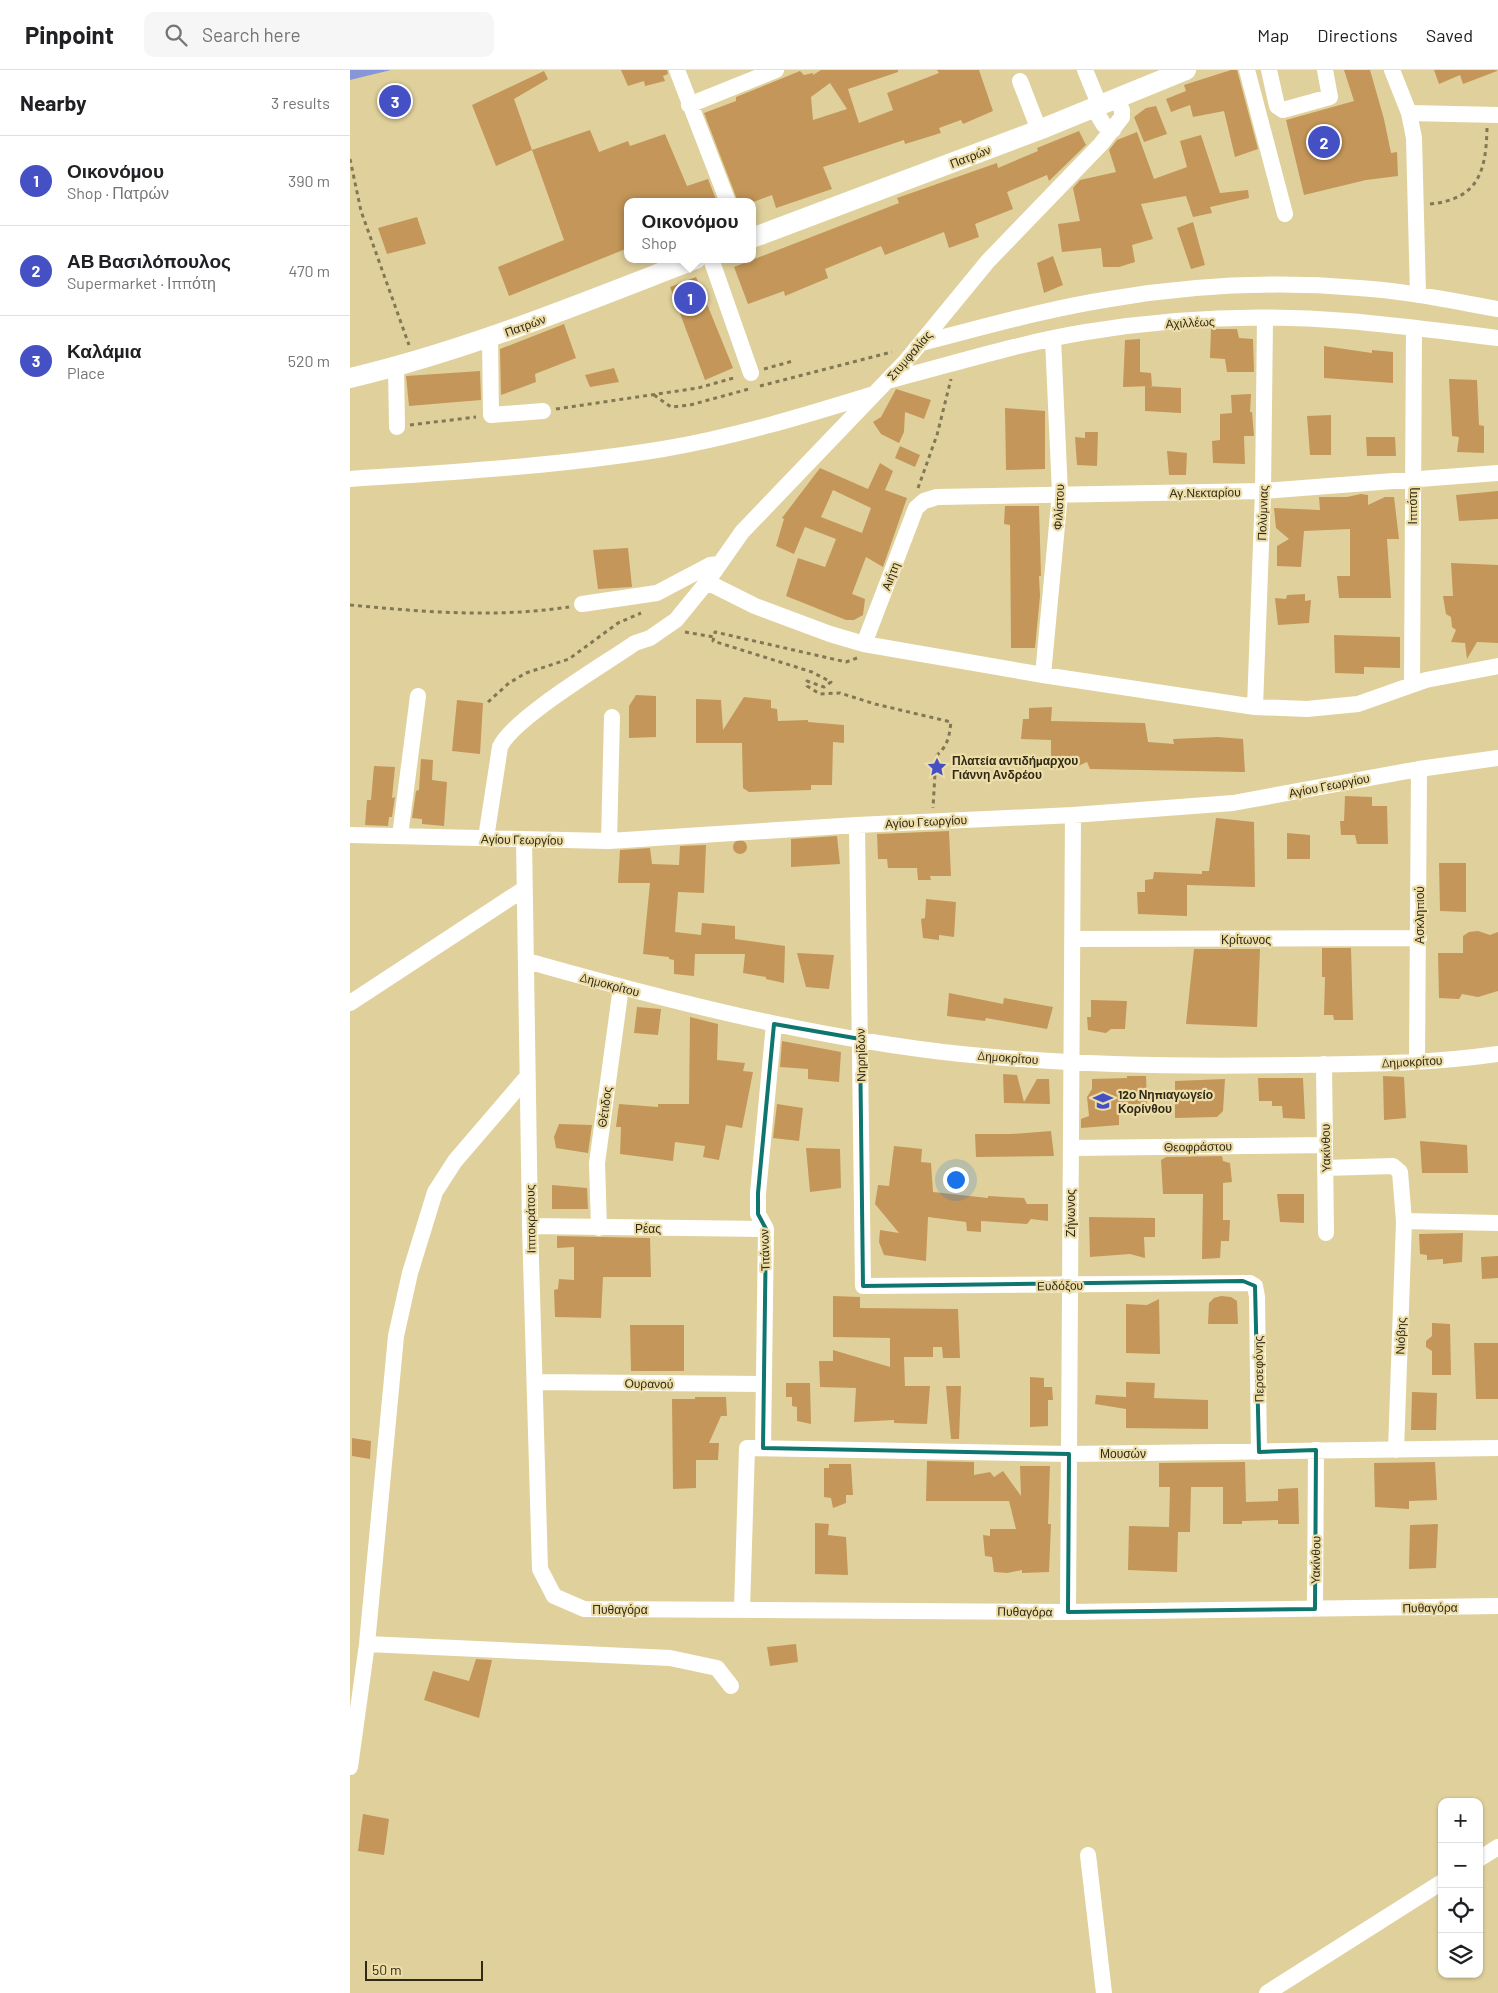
<!DOCTYPE html>
<html lang="en">
<head>
<meta charset="utf-8">
<style>
	:root { --surface:#fff; --page:#f6f6f6; --text:#202124; --muted:#757577; --line:#e0e0e0; --accent:#4550c5 }
	body { margin:0; font-family:Barlow,sans-serif; background:var(--page); color:var(--text) }
	.controls { position:absolute; right:15px; bottom:15px; display:grid; overflow:hidden; border-radius:10px; box-shadow:0 1px 4px #0004 }
	.controls button { width:45px; height:45px; display:grid; place-items:center; padding:0; border:0; border-bottom:1px solid var(--line); background:var(--surface); color:var(--text); font:25px sans-serif }
	.scale { position:absolute; left:15px; bottom:12px; width:118px; box-sizing:border-box; padding-left:5px; border:2px solid #302915; border-top:0; font-size:14px; line-height:18px; white-space:nowrap; color:#302915; -webkit-text-stroke:4px #eddea9; paint-order:stroke }
	.you { position:absolute; left:605px; top:1109px; width:18px; height:18px; margin:-12px; border:4px solid #fff; border-radius:50%; background:#1a73e8; box-shadow:0 0 0 8px #1a73e833 }
	.badge { display:grid; place-items:center; width:32px; height:32px; border-radius:50%; background:var(--accent); color:#fff; font-size:16px; font-weight:700 }
	.pin { position:absolute; translate:-50% -50%; border:2px solid #fff; box-shadow:0 1px 5px #0006 }
	.popup { position:absolute; left:274px; top:128px; width:132px; height:65px; box-sizing:border-box; display:grid; place-content:center; border-radius:10px; background:var(--surface); filter:drop-shadow(0 1px 4px #0005); font-size:16px; white-space:nowrap; color:var(--muted) }
	.popup b { font-size:19px; color:var(--text) }
	.popup::after { content:''; position:absolute; left:50%; top:100%; margin-left:-10px; border:10px solid transparent; border-top-color:var(--surface) }
	.list { margin:0; padding:0; list-style:none }
	h2 { display:flex; justify-content:space-between; align-items:center; height:65px; margin:0; padding:0 20px; font-size:21px }
	h2 small { font-size:16px; font-weight:400; color:var(--muted) }
	.list li { display:grid; grid-template-columns:32px 1fr auto; gap:15px; align-items:center; box-sizing:border-box; height:90px; padding:0 20px; border-top:1px solid var(--line) }
	.list b { display:block; font-size:19px; white-space:nowrap }
	.list p { margin:0; font-size:16px; white-space:nowrap; color:var(--muted) }
	.list em { font-size:16px; font-style:normal; color:var(--muted) }
	.icon { flex:none; width:28px; height:28px; fill:none; stroke:currentColor; stroke-width:2; stroke-linecap:round; stroke-linejoin:round }
	.map { position:relative; flex:none; width:1148px; height:1923px; overflow:hidden }
	header { display:flex; align-items:center; gap:30px; box-sizing:border-box; height:70px; padding:0 25px; background:var(--surface); border-bottom:1px solid var(--line) }
	header strong { font-size:24px }
	nav { display:flex; gap:28px; margin-inline-start:auto; font-size:18px }
	.search { width:350px; height:45px; background:var(--page); display:flex; align-items:center; gap:12px; box-sizing:border-box; padding:0 18px; border-radius:10px; color:var(--muted); font-size:19px }
	main { display:flex }
	aside { flex:1; background:var(--surface) }
	.map>svg:first-child { display:block }
	.water { fill:#8796d6 }
	.building { fill:#c49659; fill-rule:evenodd }
	.lines { fill:none; stroke-linecap:round; stroke-linejoin:round }
	.path { stroke:#837855; stroke-width:3; stroke-dasharray:4 4; stroke-linecap:butt }
	.minor { stroke:#fff; stroke-width:16 }
	.major { stroke:#fff; stroke-width:20 }
	.marked { fill:none; stroke:#0f766e; stroke-width:4; stroke-linejoin:round }
	.labels { text-anchor:middle; dominant-baseline:central; stroke-width:4.5; stroke-linejoin:round; paint-order:stroke }
	.street-label { font-size:12px; fill:#302915; stroke:#eddea9 }
	.poi-label { font-size:12px; font-weight:bold; fill:#302915; stroke:#eddea9; text-anchor:start }
</style>
</head>
<body>
<header>
<strong>Pinpoint</strong>
<div class="search"><svg class="icon" aria-label="search" viewBox="0 0 24 24"><circle cx="10" cy="10" r="6"/><path d="M15 15l6 6"/></svg>Search here</div>
<nav><a>Map</a><a>Directions</a><a>Saved</a></nav>
</header>
<main>
<aside>
<h2>Nearby<small>3 results</small></h2>
<ul class="list">
<li><span class="badge">1</span><div><b>Οικονόμου</b><p>Shop · Πατρών</p></div><em>390 m</em></li>
<li><span class="badge">2</span><div><b>ΑΒ Βασιλόπουλος</b><p>Supermarket · Ιππότη</p></div><em>470 m</em></li>
<li><span class="badge">3</span><div><b>Καλάμια</b><p>Place</p></div><em>520 m</em></li>
</ul>
</aside>
<div class="map">
<svg width="1148" height="1923" viewBox="0 0 1148 1923">
	<rect width="100%" height="100%" fill="#e0d19c"/>
	<path class="water" d="M0 0H41L0 10Z"/>
	<path class="building" d="M271 0H317L318 4 313 6 315 11 295 16 294 11 278 16Z
		M471 0H548V2L498 19 509 53 543 40 537 23 589 3 587 0H629L643 41 613 54 611 50 589 58 591 63 555 74 554 70 473 97 482 119 426 138 422 125 403 132H388L354 43 386 31V27L450 1 454 5 463 3V5ZM480 13 497 39 463 50 461 27Z
		M881 0H887L908 79 885 87 874 41 843 47 840 35 821 42 816 29 836 21 834 15Z
		M994 0H1020L1034 49 1041 83 1047 82 1048 106 1016 110 954 125 936 50 1004 31Z
		M1084 0H1147V1L1113 14 1110 5 1089 14Z
		M194 1 198 9 164 29 182 80 146 96 122 35Z
		M806 36 817 64 794 72 784 47 796 38Z
		M240 60 249 82 278 71 280 76 315 64 337 116 358 109 367 132H278V178L159 226 148 197 214 170 182 80Z
		M729 61 736 75 699 111 697 105 657 122 663 139 625 154 629 167 599 178 594 162 535 185 531 176 475 199 478 208 435 226 434 221 398 234 384 197 549 133 547 128 647 93 648 98 688 81 687 78Z
		M787 62 804 109 837 97 830 71 851 65 870 123 898 120 899 128 860 137 862 143 843 147 836 126 791 134 803 169 782 175 785 192 769 197H753L751 178 712 182 708 154 730 151 723 118 730 110 766 102 759 80 767 70Z
		M67 147 76 174 37 184 28 158Z
		M843 152 855 195 841 199 827 158Z
		M703 186 713 215 694 223 687 193Z
		M346 207 383 298 355 310 320 217Z
		M214 254 226 288 185 304 186 312 151 325 150 279Z
		M861 259H887L889 268 903 269 904 302H877L875 289 860 288Z
		M790 269V302L801 303 802 316 773 317 775 270Z
		M974 276 1022 283V280L1043 282V313L974 308Z
		M264 298 269 312 240 317 235 305Z
		M130 301 131 330 59 336 56 306Z
		M1099 309 1127 310 1129 355 1134 356V383L1107 382 1109 367 1102 366Z
		M795 316 831 318V343L795 341Z
		M546 319 581 330 574 349 555 342 554 362 549 373 531 364 523 352 531 347Z
		M901 324 900 342H902L904 366H894L895 394 863 393 862 371 870 370V344L882 343 881 325Z
		M655 338 695 341V399L656 400Z
		M981 345V385H960L957 346Z
		M735 362H748L747 396 727 395 725 367 735 368Z
		M1016 367H1045L1046 386H1017Z
		M550 376 570 385 565 397 545 388Z
		M817 381 837 383 836 405H819Z
		M530 393 543 401 535 420 557 428 533 497 516 487 502 524 515 529 513 545 504 550H496L436 526 448 488 475 497 486 469 455 457 444 484 426 476 434 449 432 448 470 398 518 419ZM483 420 521 438 512 463 471 447Z
		M1148 421V449L1109 451 1106 425Z
		M1011 424 1018 425V435L1035 427H1044L1049 469H1037L1041 528H989L987 506H1000V459L954 461 951 497 927 496V476L939 469 926 458 924 438 970 440 969 427H997Z
		M655 436H689L691 506H689L690 526 685 578H661L660 455 654 454Z
		M278 478 282 517 248 519 243 480Z
		M1101 493 1148 495V573L1127 572 1117 589 1115 573 1101 572 1106 560 1102 557 1101 547 1096 544 1093 526H1103Z
		M955 524V531L961 530 959 553 928 555 925 528 936 529 937 525Z
		M984 565 1050 567V598L1014 597V604L985 603Z
		M286 625 306 626V667L279 668V636Z
		M394 627 421 630V638L427 639 428 651 458 650V652L494 655V673L483 672 482 715H461V720L399 722 393 718 392 673H346V629L371 630 373 660Z
		M107 630 133 633 130 684 102 681Z
		M702 637 701 651 795 653 798 672 824 674 823 669 868 667 893 669 895 702 740 699 737 692 728 696 727 689 720 694 716 691 711 699H701V670L671 669 673 649H679V638Z
		M71 689 83 690 82 710 97 712 94 756 72 754V749L62 748 66 721 69 720Z
		M24 696 45 697 42 728 45 727 42 747H39L38 756 15 755 17 730H21Z
		M995 726 1022 727V736H1037L1038 774H1007L1005 765H991L990 751H994Z
		M866 748 904 752 905 817 837 815V846L788 844 787 822H795V810L803 809 804 802 852 804V801H859Z
		M599 761 601 806H580L581 810H568L567 798H538L537 789H528L527 764Z
		M937 763 960 765V789H937Z
		M487 766 490 794 441 797V769Z
		M383 777a7 7 0 1 1 14 0a7 7 0 1 1-14 0Z
		M356 775 354 823 328 822 325 862 351 865 352 853 385 856V869L435 876 434 913 416 909V907L393 903 395 884H345L344 906 324 904V890L319 889V887L293 884 300 813H268L270 780 300 778 302 794 329 795 330 776Z
		M1089 793H1116V842L1090 841Z
		M576 829 606 832 604 867 589 865V870L573 868 571 849 575 848Z
		M1128 861 1140 865 1148 862V921L1128 927 1112 924 1109 929 1089 928 1088 883H1113V866L1119 862Z
		M972 878H1001L1003 950H984L983 945H974L975 907H972Z
		M844 879H910L907 957 836 954Z
		M447 883 484 885 479 919 456 917Z
		M599 923 653 934 654 928 703 937 697 959 636 948 635 951 597 946Z
		M741 930 777 931 775 959H761L756 963 738 960 737 947H741Z
		M287 937 311 939 308 965 284 963Z
		M340 947 368 954 367 990 395 993 393 1001 403 1002 392 1058 376 1055 369 1090 353 1087 355 1076 325 1072 323 1091 270 1084 271 1057H266L269 1034 308 1037V1034H339Z
		M432 971 491 982 489 1012 458 1009V999L430 997Z
		M653 1004 667 1005 674 1032 687 1009H699L700 1034 654 1033Z
		M777 1006H796L797 1034H769V1055L731 1058V1049L739 1046 737 1027 742 1019V1009L777 1008Z
		M1033 1006 1054 1007 1056 1048 1034 1050Z
		M908 1008H953L955 1049 933 1048 932 1036H922V1031H909Z
		M875 1009 873 1041 867 1047 825 1048V1011Z
		M427 1034 453 1038 449 1071 423 1068Z
		M209 1054 242 1055 238 1083 206 1078 204 1067Z
		M701 1061 704 1086 626 1087 625 1064H661Z
		M1070 1071 1117 1075 1118 1103H1072Z
		M544 1076 572 1079 571 1092 581 1093 583 1122 638 1128V1126L674 1128 677 1134H698V1151L681 1149 677 1154 631 1151V1162L617 1161 616 1152 578 1147 576 1191 534 1185 529 1172 530 1160 549 1163 525 1134 528 1115 539 1116Z
		M456 1078 490 1079 491 1118 460 1122Z
		M872 1086 873 1091 880 1093 882 1112 873 1113V1150H880L879 1171H871L870 1188 852 1189 853 1124H813L811 1090 816 1087Z
		M202 1115 237 1118 238 1139H202Z
		M927 1124H954V1153L930 1152Z
		M739 1147 805 1148V1167H794L795 1188 780 1184 740 1187Z
		M1113 1163 1112 1192 1093 1194V1189L1077 1190V1185L1070 1184 1069 1164Z
		M207 1166 300 1168 301 1207H253L251 1248 205 1247 204 1220 208 1219 209 1209 224 1210V1177L207 1178Z
		M1148 1186V1208L1132 1209 1131 1187Z
		M483 1226 510 1227V1238L608 1239 610 1288H593L592 1277H583V1287H554L555 1316H580L577 1354 544 1353V1350L504 1352 506 1318 470 1317 469 1291H483V1280L540 1297V1268L483 1267Z
		M871 1226 881 1227 887 1231 888 1254H858L859 1233 864 1228Z
		M809 1229 810 1284 776 1283V1234L797 1235Z
		M1082 1253 1100 1254 1101 1305H1082V1281L1076 1277V1271L1082 1266Z
		M280 1255H334V1301H281Z
		M1124 1273H1148V1329H1126Z
		M680 1307 694 1308V1317H702L703 1330H698V1356L680 1357Z
		M776 1312 805 1313 804 1328 858 1330V1359L776 1358V1339L745 1334 746 1325 776 1327Z
		M436 1313H460L461 1354 447 1351V1337L442 1336V1327H436Z
		M596 1316H611L609 1369H601Z
		M1062 1322 1087 1323 1086 1360H1061Z
		M345 1327H376L377 1346H371L359 1373H369L368 1390H346V1418L323 1419 322 1329H345Z
		M2 1368 21 1371 20 1389 2 1386Z
		M577 1391 624 1392V1405L640 1402 644 1407 653 1401 671 1426 670 1396H700L698 1454H701L699 1502 672 1503V1500L657 1503 644 1502 642 1487 635 1486 633 1465 640 1466V1459H666L659 1431H576Z
		M895 1392 896 1432 928 1431V1419L948 1418 949 1454H928V1450L892 1451V1454H873V1417H841L840 1462H828L827 1502 778 1500 779 1456 819 1457 820 1417H809V1393Z
		M1085 1392 1087 1430 1059 1431V1439L1025 1437 1024 1393Z
		M479 1394H501L503 1425H496V1433L483 1438 481 1428 474 1427V1398H479Z
		M465 1453 479 1454 478 1465 496 1467 498 1505 465 1504Z
		M1088 1454 1086 1498 1059 1499 1060 1455Z
		M446 1574 448 1592 420 1596 417 1577Z
		M126 1589 142 1590 129 1648 74 1630 83 1601 119 1611Z
		M13 1744 39 1749 34 1785 8 1781Z"/>
	<g class="lines">
		<path class="path" d="M0 89 11 141 59 275
			M1080 134C1129 129 1136 101 1137 58
			M414 299 443 291
			M410 316 542 282
			M304 325 321 337 340 335 399 319
			M206 339 348 318 387 307
			M60 355 126 347
			M568 418 587 365 601 309
			M0 535C74 542 145 548 219 537
			M335 562 364 567
			M507 588 496 592 365 562 363 571 462 602 481 612 474 617 457 611V616L470 624 490 623 525 634 601 652C599 667 598 676 586 686L583 738
			M138 632 159 613 176 603 219 589 268 553 291 543"/>
		<path class="minor" d="M327 0 378 132
			M735 0 749 34
			M897 0 935 144
			M919 0 927 36 933 40 980 27 975 0
			M1042 0 1059 43 1064 68 1068 225
			M670 11 689 60
			M339 35 426 0
			M743 37 754 55 763 60
			M1059 43 1148 45
			M361 189 401 303
			M140 268 141 345 193 341
			M571 273C634 257 696 239 760 229 842 215 926 211 1009 218 1056 221 1102 231 1148 239
			M46 297 47 357
			M537 311C603 294 669 273 736 262 821 248 912 244 997 251 1048 255 1098 262 1148 268
			M0 409C104 402 210 396 313 379 384 367 453 346 521 325
			M357 512 405 536 480 564 514 574 693 605 905 637 957 639 1008 634 1076 610 1148 596
			M232 534 307 523 360 495 369 494
			M514 574 566 438 574 431 587 427 913 421 1148 403
			M693 605 710 423 703 269
			M1062 615 1064 258
			M905 637 913 421 915 249
			M507 755 513 1216 900 1213 905 1216 907 1227 909 1382
			M0 765 259 771 507 755 723 745 883 733 1069 699 1148 688
			M50 766 68 626
			M136 768 150 677C163 648 255 594 285 573L300 568 326 550 357 512 392 462 555 292 638 191 751 74 772 47V40L766 28
			M174 769 180 1156 190 1499 204 1526 234 1539 718 1542 1148 1536
			M259 771 262 647
			M722 869 1069 868
			M177 891C319 931 463 968 611 984 720 995 831 997 941 995 1010 994 1079 994 1148 984
			M0 933 174 819
			M1067 992 1069 699
			M974 994 976 1163
			M721 1078 975 1075
			M975 1098 1043 1096 1050 1102 1054 1151 1046 1380
			M1054 1151 1148 1153
			M180 1156 416 1159
			M249 1158 247 1093 271 917
			M185 1312 413 1314
			M413 1378 416 1159 408 1144V1123L424 954
			M392 1539 397 1378 719 1384 1148 1378
			M965 1539 966 1380
			M718 1542 723 745
			M17 1574 320 1588 367 1598 381 1616
			M0 1697 17 1574 46 1266 60 1203 85 1122 105 1091 177 1007
			M738 1785 754 1923
			M1129 1789 1148 1777
			M917 1923 1092 1812"/>
		<path class="major" d="M402 168 689 60 836 0
			M0 308C119 280 232 233 346 189"/>
	</g>
	<path class="marked" d="M424 954 510 969 513 1216 893 1211 905 1216 909 1382 966 1380 965 1539 718 1542 719 1384 413 1378 416 1159 408 1144V1123Z"/>
	<defs>
		<symbol id="sight-bare" viewBox="-9 -9 18 18"><path d="M0-6L1.8-2.2L6-1.7L2.9 1.2L3.7 5.4L0 3.3L-3.7 5.4L-2.9 1.2L-6-1.7L-1.8-2.2Z" fill="#4550c5" stroke="#eddea9" stroke-width="2.5" paint-order="stroke"/></symbol>
		<symbol id="school-bare" viewBox="-9 -9 18 18"><path d="M0-5L7-2L0 1L-7-2ZM-4 1L0 2.5L4 1V4Q0 6-4 4Z" fill="#4550c5" stroke="#eddea9" stroke-width="2.5" paint-order="stroke"/></symbol>
	</defs>
	<g fill-rule="evenodd">
		<use href="#sight-bare" x="573" y="683" width="28" height="28"/>
		<use href="#school-bare" x="739" y="1017" width="28" height="28"/>
	</g>
	<g class="labels">
		<g class="street-label">
			<text transform="translate(620 86) rotate(-21)">Πατρών</text>
			<text transform="translate(840 252) rotate(-3)">Αχιλλέως</text>
			<text transform="translate(175 255) rotate(-20)">Πατρών</text>
			<text transform="translate(559 285) rotate(-49)">Στυμφαλίας</text>
			<text transform="translate(855 422) rotate(-1)">Αγ.Νεκταρίου</text>
			<text transform="translate(1062 436) rotate(-90)">Ιππότη</text>
			<text transform="translate(708 437) rotate(-87)">Φιλίστου</text>
			<text transform="translate(912 443) rotate(-88)">Πολύμνιας</text>
			<text transform="translate(540 506) rotate(-69)">Αιήτη</text>
			<text transform="translate(979 715) rotate(-11)">Αγίου Γεωργίου</text>
			<text transform="translate(576 751) rotate(-3)">Αγίου Γεωργίου</text>
			<text transform="translate(172 769) rotate(1)">Αγίου Γεωργίου</text>
			<text transform="translate(1069 845) rotate(-90)">Ασκληπιού</text>
			<text x="896" y="869">Κρίτωνος</text>
			<text transform="translate(260 914) rotate(15)">Δημοκρίτου</text>
			<text transform="translate(510 985) rotate(-91)">Νηρηίδων</text>
			<text transform="translate(658 987) rotate(4)">Δημοκρίτου</text>
			<text transform="translate(1062 991) rotate(-3)">Δημοκρίτου</text>
			<text transform="translate(254 1037) rotate(-82)">Θέτιδος</text>
			<text transform="translate(848 1076) rotate(-1)">Θεοφράστου</text>
			<text transform="translate(975 1078) rotate(-91)">Υακίνθου</text>
			<text transform="translate(720 1143) rotate(-90)">Ζήνωνος</text>
			<text transform="translate(180 1149) rotate(-91)">Ιπποκράτους</text>
			<text x="298" y="1158">Ρέας</text>
			<text transform="translate(414 1180) rotate(-92)">Τιτάνων</text>
			<text transform="translate(710 1215) rotate(-1)">Ευδόξου</text>
			<text transform="translate(1050 1266) rotate(-88)">Νιόβης</text>
			<text transform="translate(908 1299) rotate(-91)">Περσεφόνης</text>
			<text transform="translate(299 1313) rotate(1)">Ουρανού</text>
			<text x="773" y="1383">Μουσών</text>
			<text transform="translate(965 1490) rotate(-89)">Υακίνθου</text>
			<text transform="translate(1080 1537) rotate(-1)">Πυθαγόρα</text>
			<text x="270" y="1539">Πυθαγόρα</text>
			<text transform="translate(675 1541) rotate(1)">Πυθαγόρα</text>
		</g>
		<g class="poi-label">
			<text x="602" y="690">Πλατεία αντιδήμαρχου<tspan x="602" dy="14">Γιάννη Ανδρέου</tspan></text>
			<text x="768" y="1024">12ο Νηπιαγωγείο<tspan x="768" dy="14">Κορίνθου</tspan></text>
		</g>
	</g>
</svg>
<div class="controls">
<button>+</button>
<button>−</button>
<button><svg class="icon" aria-label="locate" viewBox="0 0 24 24"><circle cx="12" cy="12" r="6"/><path d="M12 2v4M12 18v4M2 12h4M18 12h4"/></svg></button>
<button><svg class="icon" aria-label="layers" viewBox="0 0 24 24"><path d="M12 4l9 5-9 5-9-5zM3 14l9 5 9-5"/></svg></button>
</div>
<div class="scale">50 m</div>
<div class="you"></div>
<div class="pin badge" style="left:340px;top:228px">1</div>
<div class="popup"><b>Οικονόμου</b>Shop</div>
<div class="pin badge" style="left:974px;top:72px">2</div>
<div class="pin badge" style="left:45px;top:31px">3</div>
</div>
</main>
</body>
</html>
